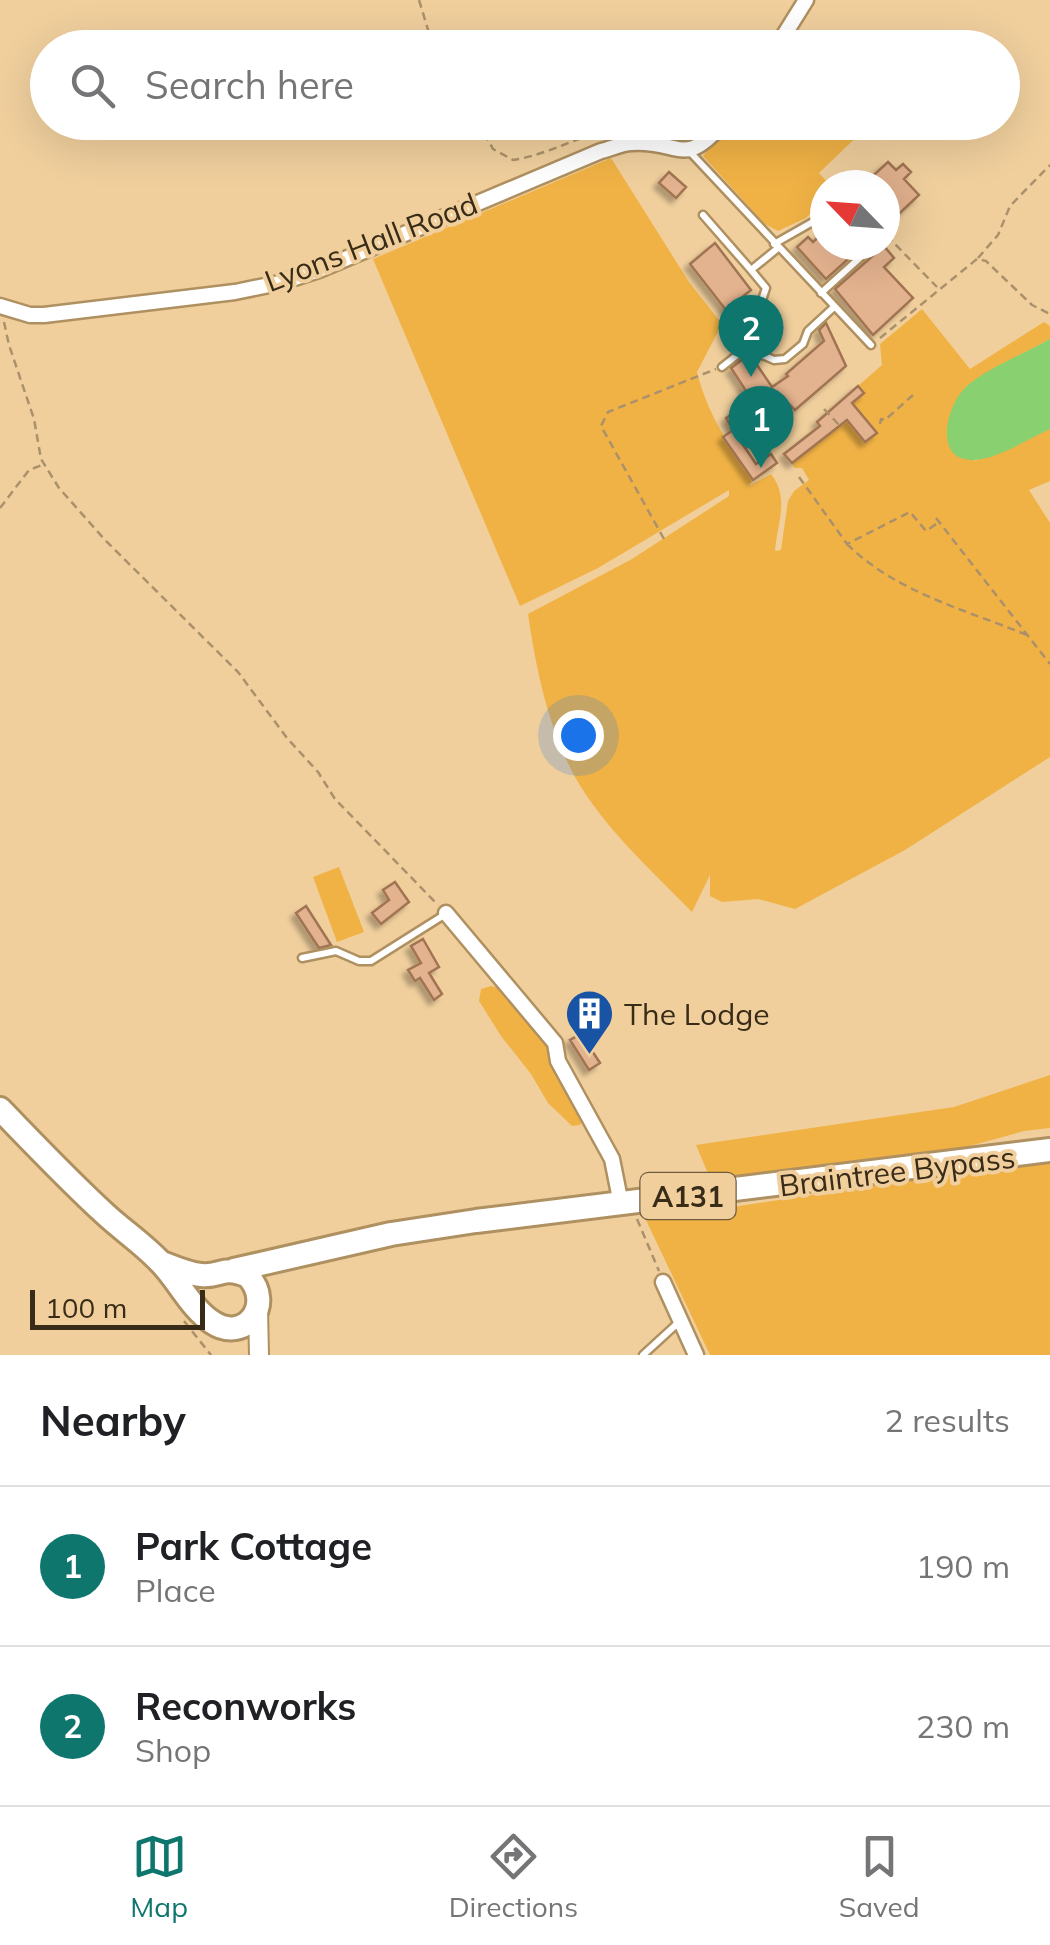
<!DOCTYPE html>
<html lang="en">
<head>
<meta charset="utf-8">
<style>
	:root { --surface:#fff; --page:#f2f2f2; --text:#202124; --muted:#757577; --line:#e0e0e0; --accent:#0f766e }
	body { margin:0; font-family:Mulish,sans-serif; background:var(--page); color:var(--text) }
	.compass { position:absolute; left:810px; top:170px; width:90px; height:90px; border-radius:50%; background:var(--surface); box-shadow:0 10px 40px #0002; rotate:295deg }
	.scale { position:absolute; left:30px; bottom:25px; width:175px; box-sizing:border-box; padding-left:10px; border:5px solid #382b17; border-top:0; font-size:28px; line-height:35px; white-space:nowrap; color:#382b17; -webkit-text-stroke:8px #f0cf9d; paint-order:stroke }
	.you { position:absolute; left:578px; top:735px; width:35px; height:35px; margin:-25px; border:8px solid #fff; border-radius:50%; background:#1a73e8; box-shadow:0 0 0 15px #1a73e833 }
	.badge { display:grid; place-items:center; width:65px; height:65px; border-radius:50%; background:var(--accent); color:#fff; font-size:32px; font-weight:700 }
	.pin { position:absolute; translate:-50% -82px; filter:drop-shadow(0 2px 5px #0008) }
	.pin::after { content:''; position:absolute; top:52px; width:35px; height:30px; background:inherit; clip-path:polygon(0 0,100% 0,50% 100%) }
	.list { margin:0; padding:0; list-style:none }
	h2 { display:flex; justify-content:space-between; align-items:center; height:130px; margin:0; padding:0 40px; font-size:42px }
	h2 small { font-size:32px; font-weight:400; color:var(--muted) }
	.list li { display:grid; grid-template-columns:65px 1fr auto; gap:30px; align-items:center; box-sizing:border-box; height:160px; padding:0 40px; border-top:2px solid var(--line) }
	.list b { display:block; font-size:38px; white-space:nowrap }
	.list p { margin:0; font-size:32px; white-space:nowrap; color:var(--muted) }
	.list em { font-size:32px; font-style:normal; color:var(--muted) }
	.icon { flex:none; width:55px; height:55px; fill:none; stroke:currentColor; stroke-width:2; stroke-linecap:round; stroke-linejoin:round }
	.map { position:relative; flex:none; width:1050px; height:1355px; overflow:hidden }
	.search { position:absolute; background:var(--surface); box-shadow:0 10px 40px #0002; left:30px; right:30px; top:30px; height:110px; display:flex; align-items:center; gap:25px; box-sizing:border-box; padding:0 35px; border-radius:55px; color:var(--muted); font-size:38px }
	.sheet { height:450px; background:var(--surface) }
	nav { display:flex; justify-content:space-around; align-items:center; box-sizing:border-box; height:140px; border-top:2px solid var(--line); background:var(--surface); font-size:28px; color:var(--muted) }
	nav a { display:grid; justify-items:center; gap:5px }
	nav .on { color:var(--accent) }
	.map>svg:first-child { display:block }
	.green { fill:#f0b245 }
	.water { fill:#89d070 }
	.building { fill:#e3b28e; stroke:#a17452; stroke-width:2.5; filter:url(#shadow) }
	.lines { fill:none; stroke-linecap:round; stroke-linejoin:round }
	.service-casing { stroke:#af9060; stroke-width:11 }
	.minor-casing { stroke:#af9060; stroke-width:19 }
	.secondary-casing { stroke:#af9060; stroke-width:22 }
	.trunk-casing { stroke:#af9060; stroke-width:28 }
	.path { stroke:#ab916b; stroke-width:2.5; stroke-dasharray:8 5; stroke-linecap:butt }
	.service { stroke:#fff; stroke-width:6 }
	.minor { stroke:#fff; stroke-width:14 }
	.secondary { stroke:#fff; stroke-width:18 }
	.trunk { stroke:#fff; stroke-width:22 }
	.labels { text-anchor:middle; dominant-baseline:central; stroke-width:8; stroke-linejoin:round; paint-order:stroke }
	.shield { fill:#f0cf9d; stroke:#6f5c3f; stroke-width:2.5 }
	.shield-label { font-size:28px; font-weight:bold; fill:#382b17 }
	.street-label { font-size:30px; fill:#382b17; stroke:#f0cf9d }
	.poi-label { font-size:30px; fill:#382b17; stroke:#f0cf9d; text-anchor:start }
</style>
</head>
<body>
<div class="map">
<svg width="1050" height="1355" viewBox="0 0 1050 1355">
	<defs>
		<filter id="shadow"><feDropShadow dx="-5" dy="5" stdDeviation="2.5" flood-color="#0004"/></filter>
	</defs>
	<rect width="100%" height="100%" fill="#f0cf9d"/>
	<path class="green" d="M733 122H871V123L819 173 830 185H825V199L806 218 778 231 765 224 703 156Z
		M611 158 689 282 722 324 697 372C708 415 727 442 753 480L749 486 771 474C790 498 777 524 775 551L781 550 788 501 794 491 809 480 802 468H795L791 463 847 420 864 443 876 433 852 403 864 393 858 386 882 365 880 344 922 309 970 369 1044 322 1050 326V339L966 386 975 461 1050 429V481L1029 490 1050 523V757L905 850 795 909 758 899 722 902 710 896V875L692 912C651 870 604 828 575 777 548 727 536 669 528 614L632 559 729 496V490L598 568 520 606 373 259Z
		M339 867 364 932 337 942 313 877Z
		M491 986 503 989 551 1050 584 1118 580 1125 572 1126 548 1103 531 1074 501 1036 479 1001 481 989Z
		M1050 1075V1128L1024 1131 963 1148 712 1183 696 1145 954 1107Z
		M1050 1159V1355H710L646 1220Z"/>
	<path class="water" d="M1050 339V429C1027 439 996 461 970 460 932 458 948 401 968 385 991 366 1024 354 1050 339Z"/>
	<path class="building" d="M888 162 896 170 903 164 911 172 904 179 919 195 885 227V185H863Z
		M669 172 686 187 676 198 659 183Z
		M825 231V245H852L857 251 826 279 797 247 808 237 813 242Z
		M715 243 751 290 726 310 690 264Z
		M884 246 894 258 884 267 913 298 873 335 835 289Z
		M826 323 846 366 795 410 782 397 733 430 726 418 752 400 731 368 747 356 753 359 772 387 788 376 786 374 824 341 819 330Z
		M858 386 864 393 852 403 877 433 865 442 847 420 792 463 784 454 820 426 817 422Z
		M733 430 756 464 771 454 777 463 753 480 723 437Z
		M395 882 409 902 381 924 372 913 389 900 383 890Z
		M306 906 331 945 319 948 296 913Z
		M423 939 439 967 429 973 442 994 434 1000 420 978 415 981 408 970 421 963 411 946Z
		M581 1034 600 1063 589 1070 570 1040Z"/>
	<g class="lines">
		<defs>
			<path id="service" d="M690 152 871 345
				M703 215 751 270 778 248
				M774 244 825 215
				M751 270 766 288 746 348 774 360 785 359 803 344 808 331 834 307
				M821 293 874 245
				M722 367 746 348
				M302 958 336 951 359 961H371L444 915
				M643 1355 679 1322"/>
			<path id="minor" d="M776 48 806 0
				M0 306 30 315H44L235 292 279 283 319 270 601 151C610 149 622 143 632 143 681 140 683 170 724 122
				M446 913 555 1043 558 1061 612 1159 621 1204
				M663 1282 696 1355"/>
			<path id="secondary" d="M258 1309 259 1355"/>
			<path id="trunk" d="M0 1109C34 1144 68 1180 104 1213 122 1230 145 1245 162 1264 179 1282 191 1308 212 1322 244 1344 275 1305 248 1276 221 1265 223 1277 201 1275 188 1274 175 1268 162 1263
				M234 1270 391 1234 476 1221 1050 1150"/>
		</defs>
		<use href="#service" class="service-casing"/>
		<use href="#minor" class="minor-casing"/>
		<use href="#secondary" class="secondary-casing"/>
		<use href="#trunk" class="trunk-casing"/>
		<path class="path" d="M419 0 429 33 437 48
			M478 122 493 149 513 160C569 152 631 100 686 135
			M885 239H890L937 287
			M978 258 998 235 1010 206 1050 165
			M4 322 9 345 34 419 41 459 59 488 105 540 238 672 287 738 318 772 335 799 438 905
			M880 338 977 259 986 261 1032 305 1050 314
			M824 409 840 426
			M880 424 881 419 885 420 913 395
			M799 477 847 544 910 512 926 531 939 522
			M0 508 29 470 42 465
			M936 518 1050 664
			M664 539 601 426 608 412 716 369
			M847 544C895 592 966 610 1027 635
			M637 1219 659 1271
			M184 1321 211 1355"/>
		<use href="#service" class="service"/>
		<use href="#minor" class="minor"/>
		<use href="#secondary" class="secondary"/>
		<use href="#trunk" class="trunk"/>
	</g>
	<defs>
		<symbol id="building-pin" viewBox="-11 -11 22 30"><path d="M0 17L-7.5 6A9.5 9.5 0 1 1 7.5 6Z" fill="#1953a4" stroke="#f0cf9d"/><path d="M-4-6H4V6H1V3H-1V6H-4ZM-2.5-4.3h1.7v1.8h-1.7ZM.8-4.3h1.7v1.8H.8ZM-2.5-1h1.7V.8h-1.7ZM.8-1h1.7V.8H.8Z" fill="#fff"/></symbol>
	</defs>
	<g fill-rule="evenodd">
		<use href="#building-pin" x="562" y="986" width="55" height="75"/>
	</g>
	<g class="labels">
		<rect class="shield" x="640.5" y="1173" width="95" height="46" rx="8"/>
		<g class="shield-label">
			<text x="688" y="1196">A131</text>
		</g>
		<g class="street-label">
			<text transform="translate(371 242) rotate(-21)">Lyons Hall Road</text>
			<text transform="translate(897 1171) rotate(-7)">Braintree Bypass</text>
		</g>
		<g class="poi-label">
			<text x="624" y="1014">The Lodge</text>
		</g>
	</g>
</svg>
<svg class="compass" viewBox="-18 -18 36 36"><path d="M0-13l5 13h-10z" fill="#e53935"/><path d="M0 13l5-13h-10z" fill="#757577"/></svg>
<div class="scale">100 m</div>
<div class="you"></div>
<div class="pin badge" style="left:761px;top:468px">1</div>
<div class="pin badge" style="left:751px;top:377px">2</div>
<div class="search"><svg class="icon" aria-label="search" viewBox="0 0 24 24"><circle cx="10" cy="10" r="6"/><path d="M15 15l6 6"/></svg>Search here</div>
</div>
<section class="sheet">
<h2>Nearby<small>2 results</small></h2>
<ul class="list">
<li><span class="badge">1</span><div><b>Park Cottage</b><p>Place</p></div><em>190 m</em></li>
<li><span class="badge">2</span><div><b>Reconworks</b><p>Shop</p></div><em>230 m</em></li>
</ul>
</section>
<nav>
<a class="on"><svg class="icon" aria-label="map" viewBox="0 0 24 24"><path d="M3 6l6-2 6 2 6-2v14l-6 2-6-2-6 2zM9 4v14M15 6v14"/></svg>Map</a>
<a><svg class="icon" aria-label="directions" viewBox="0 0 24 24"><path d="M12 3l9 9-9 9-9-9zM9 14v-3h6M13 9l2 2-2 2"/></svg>Directions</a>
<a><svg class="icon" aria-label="saved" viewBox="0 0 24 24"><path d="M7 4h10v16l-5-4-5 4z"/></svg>Saved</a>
</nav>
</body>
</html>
